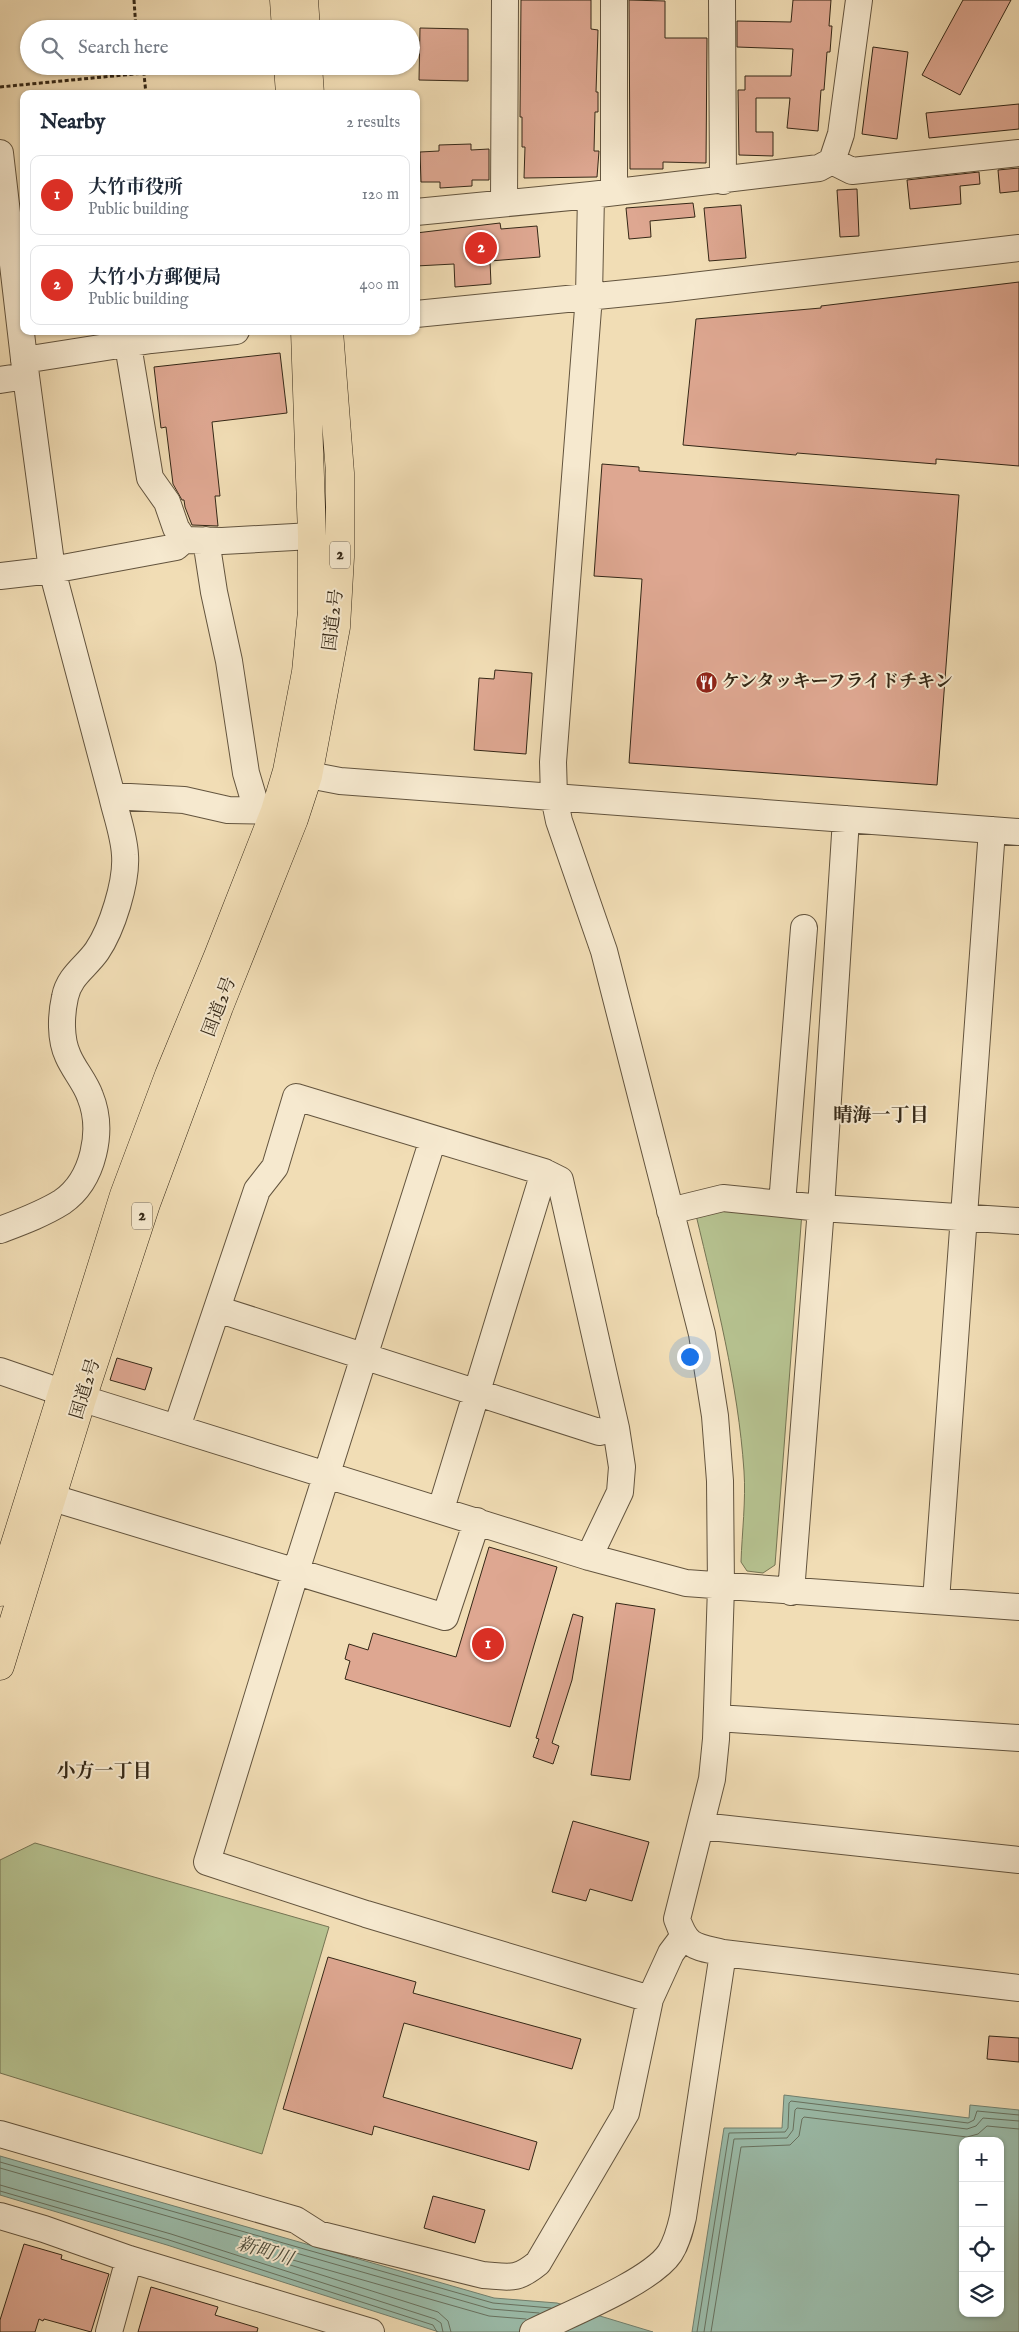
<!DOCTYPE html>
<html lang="en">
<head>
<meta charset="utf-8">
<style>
	:root { --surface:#fff; --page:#f2f2f3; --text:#1f2937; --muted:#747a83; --line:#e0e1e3; --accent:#d93025 }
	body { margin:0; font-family:"IM FELL English","Noto Serif JP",serif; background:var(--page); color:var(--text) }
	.controls { position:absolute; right:15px; bottom:15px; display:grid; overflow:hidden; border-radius:10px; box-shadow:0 1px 4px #0004 }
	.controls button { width:45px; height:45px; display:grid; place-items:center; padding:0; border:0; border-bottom:1px solid var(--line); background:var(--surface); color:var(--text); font:25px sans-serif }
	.you { position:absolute; left:689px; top:1356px; width:18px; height:18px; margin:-12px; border:4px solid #fff; border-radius:50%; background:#1a73e8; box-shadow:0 0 0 8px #1a73e833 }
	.badge { display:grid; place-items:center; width:32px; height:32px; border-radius:50%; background:var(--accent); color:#fff; font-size:16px; font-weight:700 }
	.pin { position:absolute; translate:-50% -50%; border:2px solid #fff; box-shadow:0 1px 5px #0006 }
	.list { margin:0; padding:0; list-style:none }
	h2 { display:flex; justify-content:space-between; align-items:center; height:65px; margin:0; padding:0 20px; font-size:21px }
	h2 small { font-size:16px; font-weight:400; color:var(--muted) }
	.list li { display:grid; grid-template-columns:32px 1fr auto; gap:15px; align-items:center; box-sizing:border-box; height:80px; margin:0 10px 10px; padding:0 10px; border:1px solid var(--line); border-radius:10px }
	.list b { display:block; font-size:19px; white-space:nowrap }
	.list p { margin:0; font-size:16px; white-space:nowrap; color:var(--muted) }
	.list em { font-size:16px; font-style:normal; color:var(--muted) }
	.icon { flex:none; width:28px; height:28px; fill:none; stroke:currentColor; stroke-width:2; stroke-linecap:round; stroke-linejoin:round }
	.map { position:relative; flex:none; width:1019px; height:2332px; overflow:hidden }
	.search { position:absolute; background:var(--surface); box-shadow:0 1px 4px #0004; left:20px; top:20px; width:400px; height:55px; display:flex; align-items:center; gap:12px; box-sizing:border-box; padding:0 18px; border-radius:28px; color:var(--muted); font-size:19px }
	.panel { position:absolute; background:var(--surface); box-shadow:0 1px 4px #0004; left:20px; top:90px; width:400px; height:245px; border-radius:10px }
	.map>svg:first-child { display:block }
	.green { fill:#b6c290; stroke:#757453 }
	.water { fill:#9bbcaa; stroke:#72806f; fill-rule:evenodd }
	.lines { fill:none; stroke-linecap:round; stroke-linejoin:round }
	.shore { stroke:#687260; stroke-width:1 }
	.building { fill:#dea791; stroke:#342716 }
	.minor-casing { stroke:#63543e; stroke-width:28 }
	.highway-casing { stroke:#342716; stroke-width:29 }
	.path { stroke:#342716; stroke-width:3; stroke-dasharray:4 2.5; stroke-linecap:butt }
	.minor { stroke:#f6e9cf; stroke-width:26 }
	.highway { stroke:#f1ddb5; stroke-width:28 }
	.labels { text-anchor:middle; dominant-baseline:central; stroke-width:4; stroke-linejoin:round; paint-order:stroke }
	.shield { fill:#f6e9cf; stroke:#6e614e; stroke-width:1 }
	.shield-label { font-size:16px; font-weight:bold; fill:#342716 }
	.street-label { font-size:18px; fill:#342716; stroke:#f6e9cf }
	.poi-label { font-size:18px; font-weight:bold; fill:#342716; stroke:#f6e9cf; text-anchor:start }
	.neighbourhood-label { font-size:19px; font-weight:bold; fill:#342716; stroke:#f6e9cf }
	.water-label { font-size:19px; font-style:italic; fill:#4e4c3b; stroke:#f6e9cf }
</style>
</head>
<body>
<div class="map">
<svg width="1019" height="2332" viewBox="0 0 1019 2332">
	<rect width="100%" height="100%" fill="#f1ddb5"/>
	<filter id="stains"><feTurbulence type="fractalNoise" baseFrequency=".004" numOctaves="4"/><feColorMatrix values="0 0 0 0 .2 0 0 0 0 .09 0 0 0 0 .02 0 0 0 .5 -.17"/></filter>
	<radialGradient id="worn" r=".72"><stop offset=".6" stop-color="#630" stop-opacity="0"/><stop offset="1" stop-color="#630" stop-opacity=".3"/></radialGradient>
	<path class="green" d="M725 1209 802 1212 775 1565 763 1573 747 1571 741 1562C742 1532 746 1501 744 1471 738 1384 716 1299 696 1215Z
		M35 1843 329 1927 262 2154 0 2073V1860Z"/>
	<path class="water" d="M784 2095 969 2118 970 2105 1019 2110V2332H692L724 2128H782ZM963 2141H1000V2313H963Z
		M0 2156 494 2298 557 2303 653 2332H439L167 2245 0 2195Z"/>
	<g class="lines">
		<path class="shore" d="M0 2162 493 2303 551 2308
			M0 2168 491 2309 539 2313
			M0 2185 171 2234 435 2319 441 2323 443 2332
			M0 2191 169 2240 433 2325 437 2332
			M451 2332 448 2321 438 2312 284 2263 283 2260 286 2258 489 2316 526 2319
			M697 2332 729 2133 785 2132 788 2128 789 2103 791 2101 968 2123 974 2120 977 2111 1019 2115
			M704 2332 734 2139 787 2138 793 2130 795 2110 797 2108 967 2129 976 2126 983 2118 1019 2121
			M711 2332 741 2147 790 2145 799 2136 802 2119 804 2117 967 2137 978 2134 987 2126 1019 2129"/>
	</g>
	<path class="building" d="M521 0H591V29L598 30 596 92H598V112H595L594 151H599L597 177 524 178 525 147H522V117H520Z
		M629 0 665 1V38H707L706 163 663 162V169H630Z
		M793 0H831L829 26H832L830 52H827L824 90H821L818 131 787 128 790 98H756V132H773V156L739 155 738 90H745V76H791L793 49 737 47V21L791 22Z
		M963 0H1011L960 95 922 75Z
		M420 28 468 29V81L419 80Z
		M873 47 908 52 897 139 862 134Z
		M1019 104V129L929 138 926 113Z
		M471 144V150L489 149V180H472V186L440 188V182H421L420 152 439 151V145Z
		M1019 168V191L1000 193 998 170Z
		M979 172 980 184 960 186 961 204 910 209 907 180Z
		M857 189 859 236 840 237 837 190Z
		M693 203 695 217 650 221 651 237 629 239 626 208Z
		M741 205 746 258 709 261 704 208Z
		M500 223 501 229 537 226 540 257 490 261 491 284 455 287 454 264 416 266V233Z
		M1019 282V466L936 459V464L797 453 796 455 683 445 696 319 821 308V306Z
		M280 353 287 413 212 422 220 496H215L218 526 192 525 185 507 184 500H182L173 484 166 427 161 428 154 367Z
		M602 464 639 467V471L959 495 937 785 629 763 642 579 594 576Z
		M495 670 532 673 526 754 474 750 479 678 494 679Z
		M117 1358 152 1368 145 1390 110 1380Z
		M489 1547 557 1567 510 1727 345 1679 350 1661 345 1659 349 1644 368 1650 373 1633 456 1657Z
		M616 1603 655 1609 630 1780 591 1775Z
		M573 1614 583 1617 572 1680 552 1743 559 1746 553 1764 533 1757 539 1739 536 1738Z
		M573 1821 649 1842 632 1901 590 1889 586 1901 552 1892Z
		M328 1957 416 1982 413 1993 581 2039 572 2069 404 2023 383 2097 537 2142 529 2170 374 2126 372 2135 283 2109Z
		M989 2036 1019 2038V2062L987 2059Z
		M433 2196 485 2210 475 2243 424 2228Z
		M24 2244 62 2255 61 2259 109 2274 91 2332 44 2319 43 2321 39 2319 35 2332H0V2320Z
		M151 2287 218 2307 215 2315 258 2328 257 2332H138Z"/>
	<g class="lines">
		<defs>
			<path id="minor" d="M722 0 723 181
				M0 153 26 376 52 570 112 796
				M832 161 852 171 1019 153
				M614 192V0
				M591 195 589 296 553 762 554 797 559 821 604 951 702 1334 715 1416 720 1481 721 1587 716 1739 712 1779 677 1919C687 1948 695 1946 723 1953L1019 1988
				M504 202 505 0
				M416 212 591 195 819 168 832 161 841 134 859 0
				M416 314 667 289 1019 248
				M128 345 150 478 167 502 176 528 184 540
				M24 360 151 340 236 331
				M0 380 26 376
				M206 540 214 592 229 661 246 773 257 810
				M0 576 52 570 176 547 184 540 222 541 312 536
				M288 771 340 781 1019 832
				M433 1139 296 1571 207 1862 366 1914 650 1999
				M782 1204 804 928
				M670 1211 723 1198 821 1208 1019 1221
				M0 1230C21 1222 43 1214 62 1202 94 1180 104 1130 90 1096 85 1082 74 1070 68 1056 60 1039 61 1015 65 997 69 976 86 967 97 951 112 929 127 882 125 855 124 835 116 814 112 796L184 800 228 810 275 811 294 819
				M217 1309 599 1432 616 1428
				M0 1371 61 1392 589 1557 686 1583 1019 1607
				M177 1427 257 1190 275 1167 296 1097 544 1172 560 1180 616 1428 622 1467 620 1492 589 1557
				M53 1498 445 1617 477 1521
				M441 1509 544 1172
				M791 1592 821 1208 846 819
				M936 1601 992 830
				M717 1718 1019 1738
				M701 1826 1019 1860
				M0 2134 296 2220 318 2234 483 2275C510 2277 516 2281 538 2263L626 2113 650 1999 671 1953 683 1937
				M0 2216 44 2229 129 2259 371 2332
				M109 2332 129 2259
				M533 2332C567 2315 651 2282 670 2253 677 2242 680 2230 683 2217L723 1953"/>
			<path id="highway" d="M284 0 286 29
				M304 0 306 29
				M288 66 290 94
				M308 66 310 94
				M0 1592 124 1195 169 1075 218 956 275 811 287 771 306 672 312 611V536L305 331
				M0 1666 82 1399 146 1204 219 1007 294 819 308 776 336 627 340 557V473L329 331"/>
		</defs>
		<use href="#minor" class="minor-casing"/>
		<use href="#highway" class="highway-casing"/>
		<path class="path" d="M134 0 136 29
			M140 66 144 74 146 94
			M0 87 216 66"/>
		<use href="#minor" class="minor"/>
		<use href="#highway" class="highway"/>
	</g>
	<defs>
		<symbol id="restaurant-disc" viewBox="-11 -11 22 22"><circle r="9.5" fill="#8f2418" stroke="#f6e9cf"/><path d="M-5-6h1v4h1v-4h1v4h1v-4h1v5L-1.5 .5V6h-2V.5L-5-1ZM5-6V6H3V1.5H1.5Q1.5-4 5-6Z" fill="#fff"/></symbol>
	</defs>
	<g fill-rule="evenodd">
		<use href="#restaurant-disc" x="694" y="670" width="25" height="25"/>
	</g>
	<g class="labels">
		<g class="shield">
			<rect x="330" y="541.5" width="20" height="27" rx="4"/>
			<rect x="132" y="1202.5" width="20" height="27" rx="4"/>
		</g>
		<g class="shield-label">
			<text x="340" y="555">2</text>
			<text x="142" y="1216">2</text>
		</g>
		<g class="street-label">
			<text transform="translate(334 620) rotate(-83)">国道2号</text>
			<text transform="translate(220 1007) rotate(-69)">国道2号</text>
			<text transform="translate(86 1389) rotate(-73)">国道2号</text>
		</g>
		<g class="poi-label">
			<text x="722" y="682">ケンタッキーフライドチキン</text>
		</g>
		<g class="neighbourhood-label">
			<text x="881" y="1116">晴海一丁目</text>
			<text x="104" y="1772">小方一丁目</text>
		</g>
		<g class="water-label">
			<text transform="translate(265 2252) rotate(17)">新町川</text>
		</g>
	</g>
	<rect width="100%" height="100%" filter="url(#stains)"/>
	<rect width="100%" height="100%" fill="url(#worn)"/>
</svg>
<div class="controls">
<button>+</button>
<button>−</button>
<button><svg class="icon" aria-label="locate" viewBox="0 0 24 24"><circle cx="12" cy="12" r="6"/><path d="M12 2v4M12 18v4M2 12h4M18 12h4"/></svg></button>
<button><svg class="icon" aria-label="layers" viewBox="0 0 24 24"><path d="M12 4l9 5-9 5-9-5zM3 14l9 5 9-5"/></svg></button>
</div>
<div class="you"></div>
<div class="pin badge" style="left:488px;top:1644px">1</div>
<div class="pin badge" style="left:481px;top:248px">2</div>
<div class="search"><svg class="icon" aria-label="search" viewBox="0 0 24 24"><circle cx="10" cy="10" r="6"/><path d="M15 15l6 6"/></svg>Search here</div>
<section class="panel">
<h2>Nearby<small>2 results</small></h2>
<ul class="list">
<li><span class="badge">1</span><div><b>大竹市役所</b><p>Public building</p></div><em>120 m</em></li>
<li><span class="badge">2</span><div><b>大竹小方郵便局</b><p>Public building</p></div><em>400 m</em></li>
</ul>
</section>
</div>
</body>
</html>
